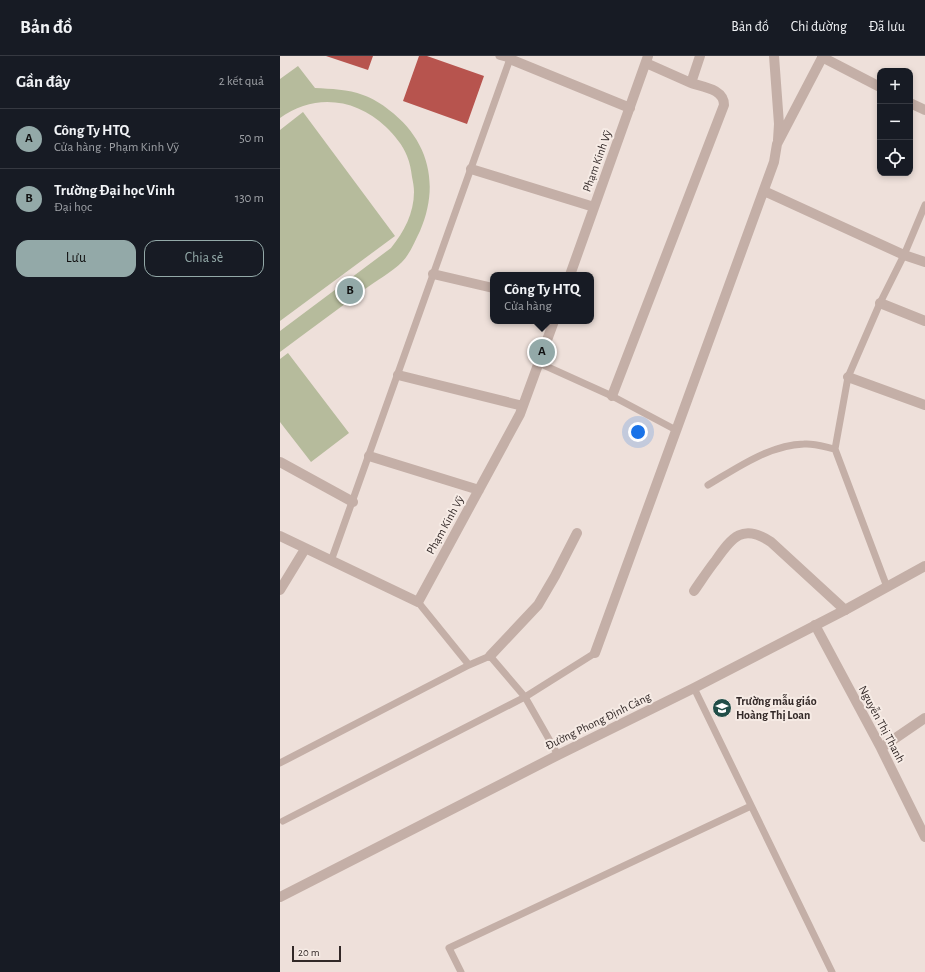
<!DOCTYPE html>
<html lang="vi">
<head>
<meta charset="utf-8">
<style>
	:root { --surface:#171b24; --page:#242831; --text:#f1f3f6; --muted:#9ea1a6; --line:#363941; --accent:#93a9a8 }
	body { margin:0; font-family:"Alegreya Sans",sans-serif; background:var(--page); color:var(--text) }
	.controls { position:absolute; right:12px; top:12px; display:grid; overflow:hidden; border-radius:8px; box-shadow:0 2px 6px #0003 }
	.controls button { width:36px; height:36px; display:grid; place-items:center; padding:0; border:0; border-bottom:1px solid var(--line); background:var(--surface); color:var(--text); font:20px sans-serif }
	.scale { position:absolute; left:12px; bottom:10px; width:49px; box-sizing:border-box; padding-left:4px; border:2px solid #322827; border-top:0; font-size:11px; line-height:14px; white-space:nowrap; color:#322827; -webkit-text-stroke:3px #f6ebe5; paint-order:stroke }
	.you { position:absolute; left:358px; top:376px; width:14px; height:14px; margin:-10px; border:3px solid #fff; border-radius:50%; background:#1a73e8; box-shadow:0 0 0 6px #1a73e833 }
	.badge { display:grid; place-items:center; width:26px; height:26px; border-radius:50%; background:var(--accent); color:#111; font-size:13px; font-weight:700 }
	.pin { position:absolute; translate:-50% -50%; border:2px solid #fff; box-shadow:0 1px 4px #0006 }
	.popup { position:absolute; left:210px; top:216px; width:104px; height:52px; box-sizing:border-box; display:grid; place-content:center; border-radius:8px; background:var(--surface); filter:drop-shadow(0 1px 3px #0005); font-size:13px; white-space:nowrap; color:var(--muted) }
	.popup b { font-size:15px; color:var(--text) }
	.popup::after { content:''; position:absolute; left:50%; top:100%; margin-left:-8px; border:8px solid transparent; border-top-color:var(--surface) }
	.list { margin:0; padding:0; list-style:none }
	h2 { display:flex; justify-content:space-between; align-items:center; height:52px; margin:0; padding:0 16px; font-size:17px }
	h2 small { font-size:13px; font-weight:400; color:var(--muted) }
	.list li { display:grid; grid-template-columns:26px 1fr auto; gap:12px; align-items:center; box-sizing:border-box; height:60px; padding:0 16px; border-top:1px solid var(--line) }
	.list b { display:block; font-size:15px; white-space:nowrap }
	.list p { margin:0; font-size:13px; white-space:nowrap; color:var(--muted) }
	.list em { font-size:13px; font-style:normal; color:var(--muted) }
	.actions { display:flex; gap:8px; padding:12px 16px }
	.actions a { flex:1; padding:9px 0; border:1px solid var(--accent); border-radius:12px; text-align:center; font-size:14px; color:var(--accent) }
	.actions .main { background:var(--accent); color:#111 }
	.icon { flex:none; width:22px; height:22px; fill:none; stroke:currentColor; stroke-width:2; stroke-linecap:round; stroke-linejoin:round }
	.map { position:relative; flex:none; width:645px; height:916px; overflow:hidden }
	header { display:flex; align-items:center; gap:24px; box-sizing:border-box; height:56px; padding:0 20px; background:var(--surface); border-bottom:1px solid var(--line) }
	header strong { font-size:19px }
	nav { display:flex; gap:22px; margin-inline-start:auto; font-size:14px }
	main { display:flex }
	aside { flex:1; background:var(--surface) }
	.map>svg:first-child { display:block }
	.green { fill:#b6bb9c }
	.building { fill:#b7544e }
	.lines { fill:none; stroke-linecap:round; stroke-linejoin:round }
	.service { stroke:#c4afa7; stroke-width:7 }
	.minor { stroke:#c4afa7; stroke-width:10 }
	.tertiary { stroke:#c4afa7; stroke-width:10 }
	.labels { text-anchor:middle; dominant-baseline:central; stroke-width:4; stroke-linejoin:round; paint-order:stroke }
	.street-label { font-size:12px; fill:#322827; stroke:#f6ebe5 }
	.poi-label { font-size:12px; font-weight:bold; fill:#322827; stroke:#f6ebe5; text-anchor:start }
</style>
</head>
<body>
<header>
<strong>Bản đồ</strong>
<nav><a>Bản đồ</a><a>Chỉ đường</a><a>Đã lưu</a></nav>
</header>
<main>
<aside>
<h2>Gần đây<small>2 kết quả</small></h2>
<ul class="list">
<li><span class="badge">A</span><div><b>Công Ty HTQ</b><p>Cửa hàng · Phạm Kinh Vỹ</p></div><em>50 m</em></li>
<li><span class="badge">B</span><div><b>Trường Đại học Vinh</b><p>Đại học</p></div><em>130 m</em></li>
</ul>
<div class="actions"><a class="main">Lưu</a><a>Chia sẻ</a></div>
</aside>
<div class="map">
<svg width="645" height="916" viewBox="0 0 645 916">
	<rect width="100%" height="100%" fill="#eee0da"/>
	<path class="green" d="M18 10 35 32C51 33 68 33 83 39 92 42 102 48 109 54 149 84 160 129 140 175 135 185 130 198 122 206 112 216 96 225 85 233 57 254 28 275 0 296V275L111 192C124 176 134 157 134 136 134 131 133 126 132 121 131 114 130 107 127 100 123 89 114 79 106 71 76 42 34 37 0 62V23Z
		M23 56 115 180 0 265V74Z
		M8 297 69 377 31 406 0 366V303Z"/>
	<path class="building" d="M46 0H93L88 14Z
		M139 0H147L204 20 187 68 123 45Z"/>
	<g class="lines">
		<path class="service" d="M219 0 230 3
			M259 307 332 340 396 374
			M428 429C457 412 489 389 524 388 534 387 545 391 555 393
			M51 505 231 0
			M607 531 555 393 568 321 600 247 624 199 645 149
			M138 546 189 609
			M414 632 552 916
			M0 707 189 609 210 600 245 641 278 699
			M3 765 245 641 315 597
			M181 916 169 892 471 750"/>
		<path class="minor" d="M494 0 499 68 498 84
			M542 1 600 31
			M230 3 350 52
			M366 7 411 27
			M630 47 645 54
			M191 113 314 151
			M484 135 624 199 645 206
			M153 218 213 232
			M290 219 368 0
			M600 247 645 265
			M118 319 243 350
			M568 321 645 349
			M332 340 444 49C444 33 423 31 411 27L420 0
			M89 400 199 434
			M0 406 73 446
			M0 480 138 546 240 358 274 265
			M0 534 25 493
			M414 535C421 525 428 514 436 504 452 481 463 467 491 486L565 554
			M535 569 601 692 645 781
			M315 597 494 106 497 88 543 0
			M210 600 258 549 275 520 297 477
			M601 692 645 662"/>
		<path class="tertiary" d="M0 841 278 699 414 632 565 554 645 510"/>
	</g>
	<defs>
		<symbol id="school-disc" viewBox="-11 -11 22 22"><circle r="9.5" fill="#214e48" stroke="#f6ebe5"/><path d="M0-5L7-2L0 1L-7-2ZM-4 1L0 2.5L4 1V4Q0 6-4 4Z" fill="#fff"/></symbol>
	</defs>
	<g fill-rule="evenodd">
		<use href="#school-disc" x="431" y="641" width="22" height="22"/>
	</g>
	<g class="labels">
		<g class="street-label">
			<text transform="translate(317 105) rotate(-70)">Phạm Kinh Vỹ</text>
			<text transform="translate(165 469) rotate(-61)">Phạm Kinh Vỹ</text>
			<text transform="translate(318 665) rotate(-26)">Đường Phong Định Cảng</text>
			<text transform="translate(602 668) rotate(62)">Nguyễn Thị Thanh</text>
		</g>
		<g class="poi-label">
			<text x="456" y="645">Trường mẫu giáo<tspan x="456" dy="14">Hoàng Thị Loan</tspan></text>
		</g>
	</g>
</svg>
<div class="controls">
<button>+</button>
<button>−</button>
<button><svg class="icon" aria-label="locate" viewBox="0 0 24 24"><circle cx="12" cy="12" r="6"/><path d="M12 2v4M12 18v4M2 12h4M18 12h4"/></svg></button>
</div>
<div class="scale">20 m</div>
<div class="you"></div>
<div class="pin badge" style="left:262px;top:296px">A</div>
<div class="popup"><b>Công Ty HTQ</b>Cửa hàng</div>
<div class="pin badge" style="left:70px;top:235px">B</div>
</div>
</main>
</body>
</html>
